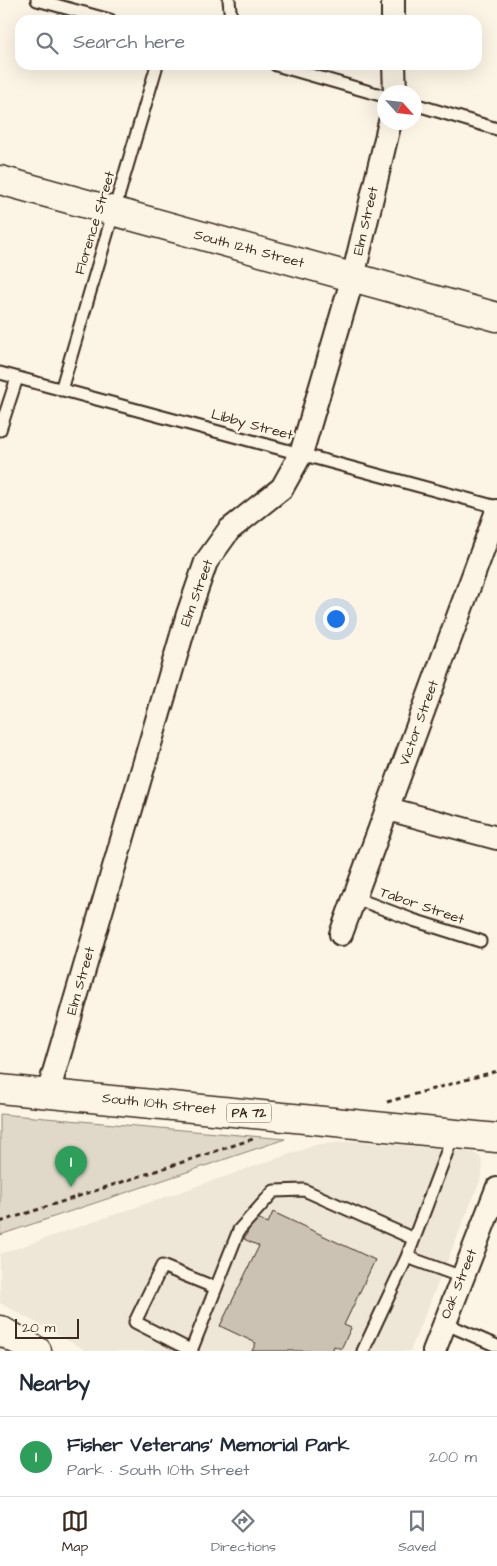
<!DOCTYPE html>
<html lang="en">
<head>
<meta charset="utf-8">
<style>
	:root { --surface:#fff; --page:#f2f2f3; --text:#1f2937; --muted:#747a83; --line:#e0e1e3; --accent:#3b2a1e }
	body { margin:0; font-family:"Architects Daughter",sans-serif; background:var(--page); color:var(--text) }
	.compass { position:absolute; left:377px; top:85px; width:45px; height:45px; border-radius:50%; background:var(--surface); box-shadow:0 5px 20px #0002; rotate:117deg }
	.scale { position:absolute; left:15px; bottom:12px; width:64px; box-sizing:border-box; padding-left:5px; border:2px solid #3b2a1e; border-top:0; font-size:14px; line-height:18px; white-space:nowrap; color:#3b2a1e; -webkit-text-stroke:4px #fcf5e5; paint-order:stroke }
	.you { position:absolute; left:335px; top:618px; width:18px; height:18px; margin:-12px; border:4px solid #fff; border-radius:50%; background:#1a73e8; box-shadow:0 0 0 8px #1a73e833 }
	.badge { display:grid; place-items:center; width:32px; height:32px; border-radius:50%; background:var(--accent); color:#fff; font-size:16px; font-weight:700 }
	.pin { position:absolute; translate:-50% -41px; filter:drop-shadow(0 1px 2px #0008) }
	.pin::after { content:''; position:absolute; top:26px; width:18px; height:15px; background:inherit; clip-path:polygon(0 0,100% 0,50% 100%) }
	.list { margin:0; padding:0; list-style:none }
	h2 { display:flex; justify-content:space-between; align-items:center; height:65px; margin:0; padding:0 20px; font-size:21px }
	h2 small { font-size:16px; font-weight:400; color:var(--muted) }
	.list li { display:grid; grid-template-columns:32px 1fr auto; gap:15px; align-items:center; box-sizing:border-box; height:80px; padding:0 20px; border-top:1px solid var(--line) }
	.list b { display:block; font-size:19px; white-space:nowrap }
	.list p { margin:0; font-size:16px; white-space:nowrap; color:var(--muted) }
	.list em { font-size:16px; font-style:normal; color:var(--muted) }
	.icon { flex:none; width:28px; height:28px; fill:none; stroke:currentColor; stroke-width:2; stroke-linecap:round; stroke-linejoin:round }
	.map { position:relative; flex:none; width:497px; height:1351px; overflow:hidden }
	.search { position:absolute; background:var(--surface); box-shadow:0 5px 20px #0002; left:15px; right:15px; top:15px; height:55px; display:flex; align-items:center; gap:12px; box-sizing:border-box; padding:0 18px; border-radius:15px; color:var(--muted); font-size:19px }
	.sheet { height:145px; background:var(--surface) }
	nav { display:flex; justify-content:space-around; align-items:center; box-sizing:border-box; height:70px; border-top:1px solid var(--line); background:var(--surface); font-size:14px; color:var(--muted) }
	nav a { display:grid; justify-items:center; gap:2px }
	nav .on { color:var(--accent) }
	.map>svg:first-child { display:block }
	.built { fill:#eee6d6 }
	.green { fill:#e0d8c8; stroke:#8e8173 }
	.building { fill:#ccc2b3; stroke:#3b2a1e }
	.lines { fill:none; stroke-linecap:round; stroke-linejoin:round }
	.lane-casing { stroke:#3b2a1e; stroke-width:15 }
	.street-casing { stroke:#3b2a1e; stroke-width:26 }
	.secondary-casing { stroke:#3b2a1e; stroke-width:31 }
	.highway-casing { stroke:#3b2a1e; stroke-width:31 }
	.path { stroke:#3b2a1e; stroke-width:3; stroke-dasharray:5 4; stroke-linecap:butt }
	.lane { stroke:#fcf5e5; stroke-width:11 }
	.street { stroke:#fcf5e5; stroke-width:22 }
	.secondary { stroke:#fcf5e5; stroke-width:28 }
	.highway { stroke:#fcf5e5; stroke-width:28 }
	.labels { text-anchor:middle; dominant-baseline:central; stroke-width:4.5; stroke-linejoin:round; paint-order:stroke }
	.shield { fill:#fcf5e5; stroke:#75675a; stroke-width:1 }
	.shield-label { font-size:12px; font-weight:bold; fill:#3b2a1e }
	.street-label { font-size:14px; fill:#3b2a1e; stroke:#fcf5e5 }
</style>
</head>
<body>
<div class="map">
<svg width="497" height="1351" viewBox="0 0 497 1351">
	<rect width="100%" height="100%" fill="#fcf5e5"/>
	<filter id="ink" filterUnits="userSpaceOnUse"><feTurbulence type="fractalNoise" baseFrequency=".02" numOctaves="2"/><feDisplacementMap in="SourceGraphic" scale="10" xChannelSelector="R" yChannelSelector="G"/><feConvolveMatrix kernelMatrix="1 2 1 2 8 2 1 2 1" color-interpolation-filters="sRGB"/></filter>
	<g filter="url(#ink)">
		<path class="built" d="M357 1141 472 1152 480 1157 483 1167 480 1181 410 1351H87L0 1303V1254L319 1144Z"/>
		<path class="green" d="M0 1114 285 1139 0 1235Z"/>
		<path class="building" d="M273 1212 375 1260 344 1325 351 1328 341 1349 334 1346 332 1351H252L256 1343 220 1326 259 1246 244 1239 255 1217 268 1223Z"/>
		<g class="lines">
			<defs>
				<path id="lane" d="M37 0 110 20
					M229 0 231 20
					M276 65 384 96
					M414 104 497 129
					M0 373 497 507
					M61 390 157 65
					M0 430 17 378
					M355 898 413 920 480 941
					M407 1257 454 1133
					M444 1323 497 1346
					M191 1351 239 1230 274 1191 304 1190 414 1239
					M192 1351 135 1322 162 1266 216 1288
					M363 1351 407 1257 462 1277"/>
				<path id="street" d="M393 0V20
					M394 65 395 92
					M388 809 497 838
					M341 934 497 511
					M48 1093 188 614 206 562 229 530 282 488 301 454 353 277 390 122
					M434 1351 497 1189"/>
				<path id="secondary" d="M0 180 497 317"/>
				<path id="highway" d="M0 1089 497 1138
					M0 1330 37 1351"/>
			</defs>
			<use href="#lane" class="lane-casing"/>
			<use href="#street" class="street-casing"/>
			<use href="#secondary" class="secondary-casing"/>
			<use href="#highway" class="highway-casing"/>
			<path class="path" d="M387 1102 497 1071
				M0 1222 253 1139"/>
			<use href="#lane" class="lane"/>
			<use href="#street" class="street"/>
			<use href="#secondary" class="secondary"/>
			<use href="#highway" class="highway"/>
		</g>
	</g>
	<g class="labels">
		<rect class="shield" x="226.5" y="1103.5" width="45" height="19" rx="4"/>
		<g class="shield-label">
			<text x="249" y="1113">PA 72</text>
		</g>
		<g class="street-label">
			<text transform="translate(366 221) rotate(-77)">Elm Street</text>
			<text transform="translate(95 223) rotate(-73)">Florence Street</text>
			<text transform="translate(249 249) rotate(15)">South 12th Street</text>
			<text transform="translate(252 425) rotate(15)">Libby Street</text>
			<text transform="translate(197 593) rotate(-70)">Elm Street</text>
			<text transform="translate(419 723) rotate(-70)">Victor Street</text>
			<text transform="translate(422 906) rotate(19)">Tabor Street</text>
			<text transform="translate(81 981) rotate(-74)">Elm Street</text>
			<text transform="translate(159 1104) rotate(6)">South 10th Street</text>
			<text transform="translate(459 1284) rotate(-68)">Oak Street</text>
		</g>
	</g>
</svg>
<svg class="compass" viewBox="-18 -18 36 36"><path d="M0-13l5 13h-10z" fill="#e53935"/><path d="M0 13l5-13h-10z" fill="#747a83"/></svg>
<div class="scale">20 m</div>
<div class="you"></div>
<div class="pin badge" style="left:71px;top:1187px;background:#2e9e5b">1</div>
<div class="search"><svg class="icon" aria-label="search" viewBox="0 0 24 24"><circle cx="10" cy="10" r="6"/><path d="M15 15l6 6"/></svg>Search here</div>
</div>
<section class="sheet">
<h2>Nearby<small></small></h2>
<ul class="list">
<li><span class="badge" style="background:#2e9e5b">1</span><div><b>Fisher Veterans' Memorial Park</b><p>Park · South 10th Street</p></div><em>200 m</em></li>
</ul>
</section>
<nav>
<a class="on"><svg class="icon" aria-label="map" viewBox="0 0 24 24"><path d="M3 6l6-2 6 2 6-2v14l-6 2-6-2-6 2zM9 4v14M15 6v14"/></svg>Map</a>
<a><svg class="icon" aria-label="directions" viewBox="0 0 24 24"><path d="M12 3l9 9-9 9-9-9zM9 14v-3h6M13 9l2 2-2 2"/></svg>Directions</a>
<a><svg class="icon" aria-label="saved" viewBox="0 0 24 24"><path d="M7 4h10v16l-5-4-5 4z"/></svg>Saved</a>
</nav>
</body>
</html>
